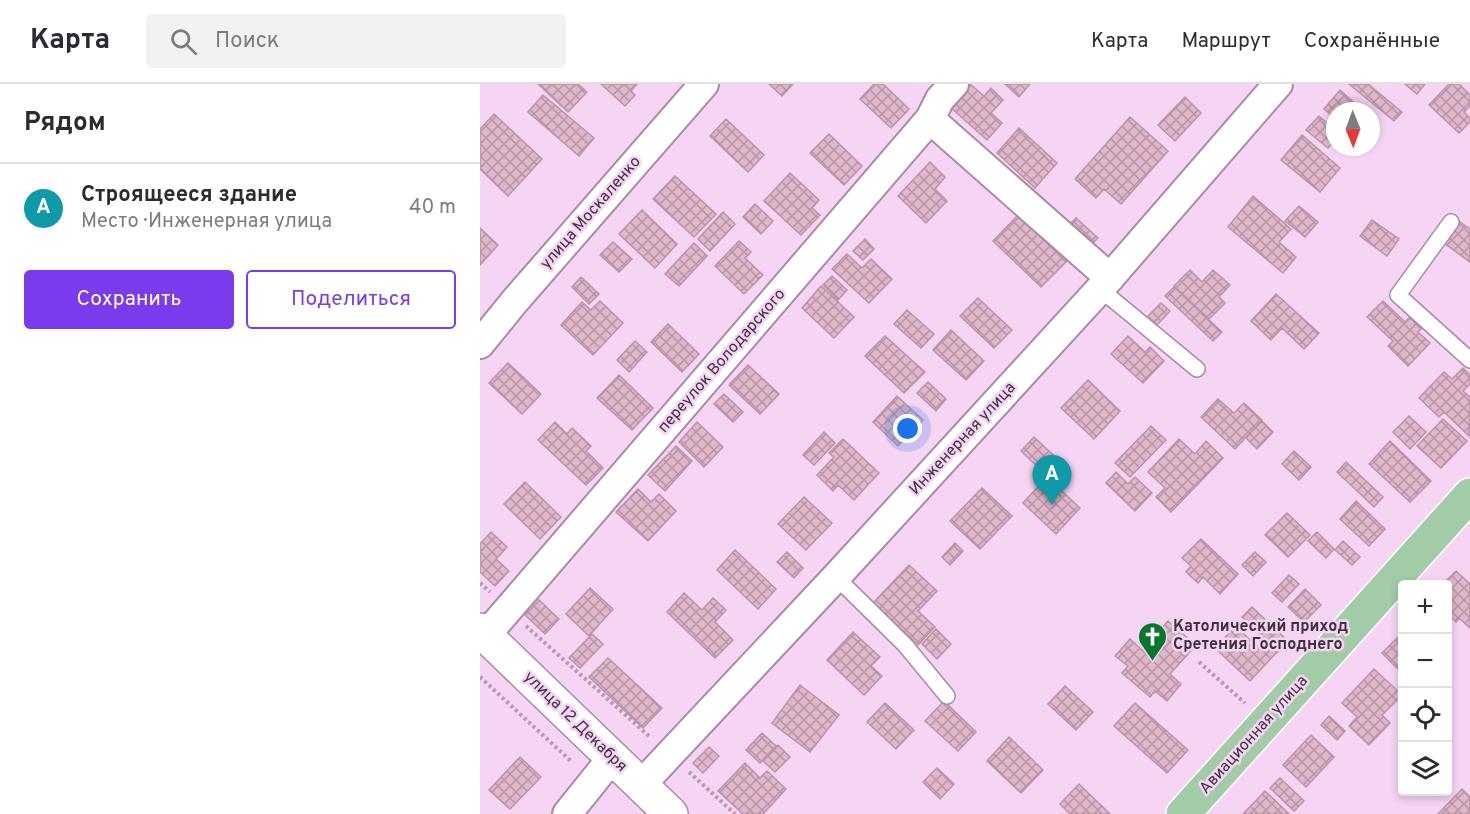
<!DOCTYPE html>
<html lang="ru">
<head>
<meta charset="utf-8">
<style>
	:root { --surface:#fff; --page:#f2f2f3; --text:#2b2b33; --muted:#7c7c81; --line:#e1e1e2; --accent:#7c3aed }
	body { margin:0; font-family:Overpass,sans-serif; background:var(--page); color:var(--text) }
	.controls { position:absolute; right:18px; bottom:18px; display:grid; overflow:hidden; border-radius:6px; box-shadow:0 3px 9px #0003 }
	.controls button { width:54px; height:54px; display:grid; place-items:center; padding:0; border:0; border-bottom:2px solid var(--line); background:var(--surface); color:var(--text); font:30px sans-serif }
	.compass { position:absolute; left:846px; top:18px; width:54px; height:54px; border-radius:50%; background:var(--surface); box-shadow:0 3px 9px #0003; rotate:179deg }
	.you { position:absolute; left:428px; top:345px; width:21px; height:21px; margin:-15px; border:4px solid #fff; border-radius:50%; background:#1a73e8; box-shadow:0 0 0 9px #1a73e833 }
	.badge { display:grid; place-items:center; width:39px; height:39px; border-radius:50%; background:var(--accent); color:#fff; font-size:20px; font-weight:700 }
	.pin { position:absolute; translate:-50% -50px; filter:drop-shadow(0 2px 3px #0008) }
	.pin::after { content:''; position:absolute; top:32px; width:21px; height:18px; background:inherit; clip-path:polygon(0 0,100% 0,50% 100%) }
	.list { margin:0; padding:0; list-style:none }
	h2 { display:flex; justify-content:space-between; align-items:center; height:78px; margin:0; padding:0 24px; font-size:26px }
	h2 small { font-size:20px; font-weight:400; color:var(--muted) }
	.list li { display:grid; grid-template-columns:39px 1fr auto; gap:18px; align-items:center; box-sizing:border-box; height:90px; padding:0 24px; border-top:2px solid var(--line) }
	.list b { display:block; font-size:22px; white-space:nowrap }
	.list p { margin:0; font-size:20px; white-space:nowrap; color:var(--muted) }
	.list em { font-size:20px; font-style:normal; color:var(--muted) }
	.actions { display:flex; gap:12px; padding:18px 24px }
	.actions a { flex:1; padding:14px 0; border:2px solid var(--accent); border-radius:6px; text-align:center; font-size:21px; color:var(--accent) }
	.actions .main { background:var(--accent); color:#fff }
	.icon { flex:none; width:33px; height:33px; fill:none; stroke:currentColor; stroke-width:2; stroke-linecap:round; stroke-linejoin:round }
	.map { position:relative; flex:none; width:990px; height:730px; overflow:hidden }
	header { display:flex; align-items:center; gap:36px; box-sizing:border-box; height:84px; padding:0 30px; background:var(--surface); border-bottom:2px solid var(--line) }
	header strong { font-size:28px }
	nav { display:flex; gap:33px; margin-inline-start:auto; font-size:21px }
	.search { width:420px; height:54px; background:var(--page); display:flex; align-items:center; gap:15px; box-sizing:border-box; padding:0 21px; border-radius:6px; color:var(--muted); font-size:22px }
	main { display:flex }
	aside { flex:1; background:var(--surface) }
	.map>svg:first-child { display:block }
	.building { fill:url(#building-cross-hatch); stroke:#bc93a7; stroke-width:1.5 }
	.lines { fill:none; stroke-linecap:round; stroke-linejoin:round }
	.service-casing { stroke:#aa8aa8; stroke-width:18 }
	.minor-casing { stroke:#aa8aa8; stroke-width:32 }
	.secondary-casing { stroke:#aa8aa8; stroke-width:36 }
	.primary-casing { stroke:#fff; stroke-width:36 }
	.path { stroke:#b49ab3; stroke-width:4; stroke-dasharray:3 3; stroke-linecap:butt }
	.service { stroke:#fff; stroke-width:15 }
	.minor { stroke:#fff; stroke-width:28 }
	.secondary { stroke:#fff; stroke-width:33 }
	.primary { stroke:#a2cba8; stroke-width:33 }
	.labels { text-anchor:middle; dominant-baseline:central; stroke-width:5; stroke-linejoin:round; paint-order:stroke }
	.street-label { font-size:16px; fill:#3f323e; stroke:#f5d4f4 }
	.poi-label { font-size:16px; font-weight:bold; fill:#3f323e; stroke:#f5d4f4; text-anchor:start }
</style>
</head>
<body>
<header>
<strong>Карта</strong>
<div class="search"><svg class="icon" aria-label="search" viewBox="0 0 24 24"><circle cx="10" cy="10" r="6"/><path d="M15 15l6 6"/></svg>Поиск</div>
<nav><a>Карта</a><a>Маршрут</a><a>Сохранённые</a></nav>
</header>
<main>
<aside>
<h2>Рядом<small></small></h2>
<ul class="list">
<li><span class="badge" style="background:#0f9aa8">A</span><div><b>Строящееся здание</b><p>Место · Инженерная улица</p></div><em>40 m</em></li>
</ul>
<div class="actions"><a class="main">Сохранить</a><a>Поделиться</a></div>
</aside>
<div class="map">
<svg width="990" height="730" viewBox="0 0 990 730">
	<defs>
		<pattern id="building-cross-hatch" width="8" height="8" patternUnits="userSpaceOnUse" patternTransform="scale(1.5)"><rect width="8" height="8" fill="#e0b6ca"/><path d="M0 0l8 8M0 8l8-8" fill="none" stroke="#b795a5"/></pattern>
	</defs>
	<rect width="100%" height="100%" fill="#f5d4f4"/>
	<path class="building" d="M58 0H98L107 8 88 28Z
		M121 0H157L151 7 155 11 145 22Z
		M289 0H313L302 12Z
		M394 0H403L429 25 411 44 380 15Z
		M490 0 504 12 511 4 523 16 511 29 522 39 507 56 470 23Z
		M525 0H550L539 13Z
		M869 0H888L922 28 914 37Z
		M925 0H945L937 10Z
		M969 0H979L990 11V22L984 28 990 34V38L979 49 949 21Z
		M860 6 883 27H855V34L844 25Z
		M63 11 114 54 99 72 48 28Z
		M705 13 721 29 695 57 678 41Z
		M14 30 62 75 28 112 0 85V45Z
		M839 32 855 46V56L848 64 826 46Z
		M650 33 688 67 641 120 624 105 616 114 595 95Z
		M246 35 284 71 268 88 230 52Z
		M539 44 577 79 555 104 517 69Z
		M349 50 382 82 364 101 330 69Z
		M822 51 860 84 840 108 801 76Z
		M450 78 465 93 455 105 467 117 446 139 418 112Z
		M310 89 339 116 332 124 340 131 321 151 284 117Z
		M195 92 236 130 214 153 173 115Z
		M773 112 811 145 799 158 816 173 803 189 748 143Z
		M275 120 293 137 281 150 263 133Z
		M819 122 838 138 825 153 805 137Z
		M162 126 197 160 175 184 139 150Z
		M243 128 255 140 230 167 218 155Z
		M539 130 588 176 561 203 513 157Z
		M596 134 618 154 607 165 585 145Z
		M892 136 919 155 907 172 880 152Z
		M980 138 990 145V178L964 159Z
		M0 144 18 161 0 181Z
		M385 155 394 165 383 176 373 167Z
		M259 157 271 168 265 174 283 191 264 210 235 182Z
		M133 158 152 175 139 188 120 171Z
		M214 159 227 172 199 202 185 190Z
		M367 170 382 184 391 175 412 195 389 219 352 185Z
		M710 186 722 198 733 186 750 201 739 213 745 219 729 235 694 202Z
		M352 192 367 206 358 216 343 201Z
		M101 193 119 210 109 220 92 203Z
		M341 202 374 233 354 254 322 224Z
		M694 203 742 248 733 257 685 212Z
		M796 210 839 249 824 265 802 244 791 256 771 237Z
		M498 214 532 246 514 264 480 232Z
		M120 217 143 239 113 271 81 241 102 218 111 226Z
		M903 217 925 238 932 231 944 242 938 248 950 259 928 282 908 262 913 257 887 233Z
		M681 219 690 227 677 241 668 232Z
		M427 226 454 250 441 264 414 240Z
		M188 240 219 270 202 288 171 258Z
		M471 246 504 277 486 296 453 266Z
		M405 252 445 288 424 309 385 272Z
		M648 252 665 268 670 263 684 277 663 299 631 270Z
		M155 257 167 268 149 288 137 276Z
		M28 279 61 310 42 330 9 299Z
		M268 281 299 310 280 330 249 301Z
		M983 284 990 291V300L983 307 990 313 989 352 964 328 959 333 939 314 964 288 972 295Z
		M139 291 173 324 152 346 117 314Z
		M608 296 640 327 614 355 581 324Z
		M448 298 466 315 456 327 437 309Z
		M244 310 263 328 253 338 234 320Z
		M417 312 443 336 418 362 393 338Z
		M738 315 754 329 764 319 782 336 755 365 721 333Z
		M929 332 946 348 930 365 913 348Z
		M963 335 987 357 961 384 937 362Z
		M782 337 793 348 777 365 766 354Z
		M75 338 87 350 92 344 111 362 106 367 123 384 106 401 58 356Z
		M217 338 243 363 224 383 199 358Z
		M671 342 686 356 650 393 635 379Z
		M344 348 355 359 334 381 323 371Z
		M554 353 583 380 570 395 541 367Z
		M363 355 399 389 374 416 358 401 353 407 337 391 354 373 349 369Z
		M699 355 715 370 726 357 743 374 691 428 676 413 685 404 668 388Z
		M910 357 951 397 930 418 889 380Z
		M196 362 212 377 185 407 168 391Z
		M814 367 831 383 819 396 802 380Z
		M866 378 903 413 894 423 857 388Z
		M636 388 648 400 655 393 672 409 655 427 626 399Z
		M567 393 600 424 576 450 543 419Z
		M45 398 81 433 60 455 24 420Z
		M502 404 532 432 500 465 470 437Z
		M158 405 171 418 179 410 196 427 168 457 136 428Z
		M324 413 352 439 326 466 298 440Z
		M876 417 905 445 889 462 860 435Z
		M807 429 830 451 808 473 785 451Z
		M11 448 27 463 16 475 29 487 15 502 0 488V460Z
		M837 448 854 465 846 474 828 457Z
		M721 455 758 490 740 510 723 493 718 499 706 488 711 482 702 474Z
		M863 457 880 473 872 481 855 466Z
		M475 459 483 467 470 481 462 473Z
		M255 466 296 505 278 525 237 486Z
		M307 468 323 484 314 494 297 478Z
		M775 468 786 478 773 492 762 481Z
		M429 481 457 507 438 527 455 543 438 561 393 519Z
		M976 487 990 500V544L979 534 976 538 968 530V500H963Z
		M809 491 819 500 802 518 792 509Z
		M110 504 133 525 109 552 86 530Z
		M825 505 841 521 824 538 808 523Z
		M204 509 222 526 233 514 246 526 235 538 253 556 235 574 187 528Z
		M57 514 79 535 65 550 43 529Z
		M772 523 808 557 798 568 762 533Z
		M688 537 716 561 690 590 701 600 687 617 675 607 670 613 642 589 648 582 635 572 650 555 662 566Z
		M756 542 777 563 783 556 797 568 770 597 735 564Z
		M456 545 471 560 457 575 442 560Z
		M373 548 400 573 391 582 402 592 384 611 347 576Z
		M112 550 123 560 100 584 89 574Z
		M920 551 922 553V589L902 569Z
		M128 574 182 624 163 644 109 593Z
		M894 585 922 611 902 631 910 639 889 661 869 642 877 633 862 619Z
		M320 601 359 631 330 668 292 639Z
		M585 602 613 628 596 646 568 620Z
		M464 617 496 648 478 667 445 637Z
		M405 619 434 646 416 665 387 638Z
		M655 619 708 666 687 689 634 642Z
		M849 632 865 647 857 656 841 641Z
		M282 649 296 662 280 679 266 666Z
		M831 651 854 673 826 703 803 681Z
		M529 653 563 686 541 709 507 677Z
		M298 661 310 673 295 688 283 677Z
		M229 663 239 672 223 689 213 679Z
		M40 673 61 693 30 725 9 706Z
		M265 679 280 694 287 687 306 705 283 730H263L238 707Z
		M457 684 474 700 460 715 443 698Z
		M800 694 824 717 814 727 790 704Z
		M599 700 630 730H590L580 720Z
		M982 705 990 713V730H958Z
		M785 707 809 730H763Z"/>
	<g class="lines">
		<defs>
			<path id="service" d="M971 138 918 211 990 276
				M620 205 717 285
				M356 493 425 561 467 612"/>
			<path id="minor" d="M450 35 630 194
				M0 260 34 218 224 0
				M6 551 450 35 460 15 474 0
				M160 702 356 493 620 205 798 0
				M87 730 132 674"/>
			<path id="secondary" d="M0 546 191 730"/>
			<path id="primary" d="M703 730 990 411"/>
		</defs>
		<use href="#service" class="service-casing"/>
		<use href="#minor" class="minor-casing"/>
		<use href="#secondary" class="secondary-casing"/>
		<use href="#primary" class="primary-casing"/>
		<path class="path" d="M0 499 10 508
			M46 542 170 653
			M719 578 765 619
			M0 593 92 678
			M209 688 255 730"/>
		<use href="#service" class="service"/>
		<use href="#minor" class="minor"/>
		<use href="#secondary" class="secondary"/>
		<use href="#primary" class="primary"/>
	</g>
	<defs>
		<symbol id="church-pin" viewBox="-11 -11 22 30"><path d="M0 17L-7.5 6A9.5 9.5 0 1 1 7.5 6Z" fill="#04772c" stroke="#f5d4f4"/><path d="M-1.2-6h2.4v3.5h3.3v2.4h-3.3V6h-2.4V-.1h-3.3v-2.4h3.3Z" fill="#fff"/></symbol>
	</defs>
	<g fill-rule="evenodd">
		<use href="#church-pin" x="656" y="536" width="33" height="45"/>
	</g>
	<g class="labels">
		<g class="street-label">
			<text transform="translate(111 129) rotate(-49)">улица Москаленко</text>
			<text transform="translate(242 277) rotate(-49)">переулок Володарского</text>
			<text transform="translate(483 355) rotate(-47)">Инженерная улица</text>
			<text transform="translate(95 638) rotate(44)">улица 12 Декабря</text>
			<text transform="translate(774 651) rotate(-48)">Авиационная улица</text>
		</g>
		<g class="poi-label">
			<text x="693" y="543">Католический приход<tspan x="693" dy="18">Сретения Господнего</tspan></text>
		</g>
	</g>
</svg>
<div class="controls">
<button>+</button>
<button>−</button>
<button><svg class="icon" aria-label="locate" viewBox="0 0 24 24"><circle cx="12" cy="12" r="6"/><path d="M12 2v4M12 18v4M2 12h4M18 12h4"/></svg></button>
<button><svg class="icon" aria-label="layers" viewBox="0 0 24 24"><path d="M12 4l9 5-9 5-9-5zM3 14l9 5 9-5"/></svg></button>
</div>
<svg class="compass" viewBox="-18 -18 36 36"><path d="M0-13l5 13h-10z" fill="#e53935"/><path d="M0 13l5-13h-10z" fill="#7c7c81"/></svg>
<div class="you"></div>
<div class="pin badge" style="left:572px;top:421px;background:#0f9aa8">A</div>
</div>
</main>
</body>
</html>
